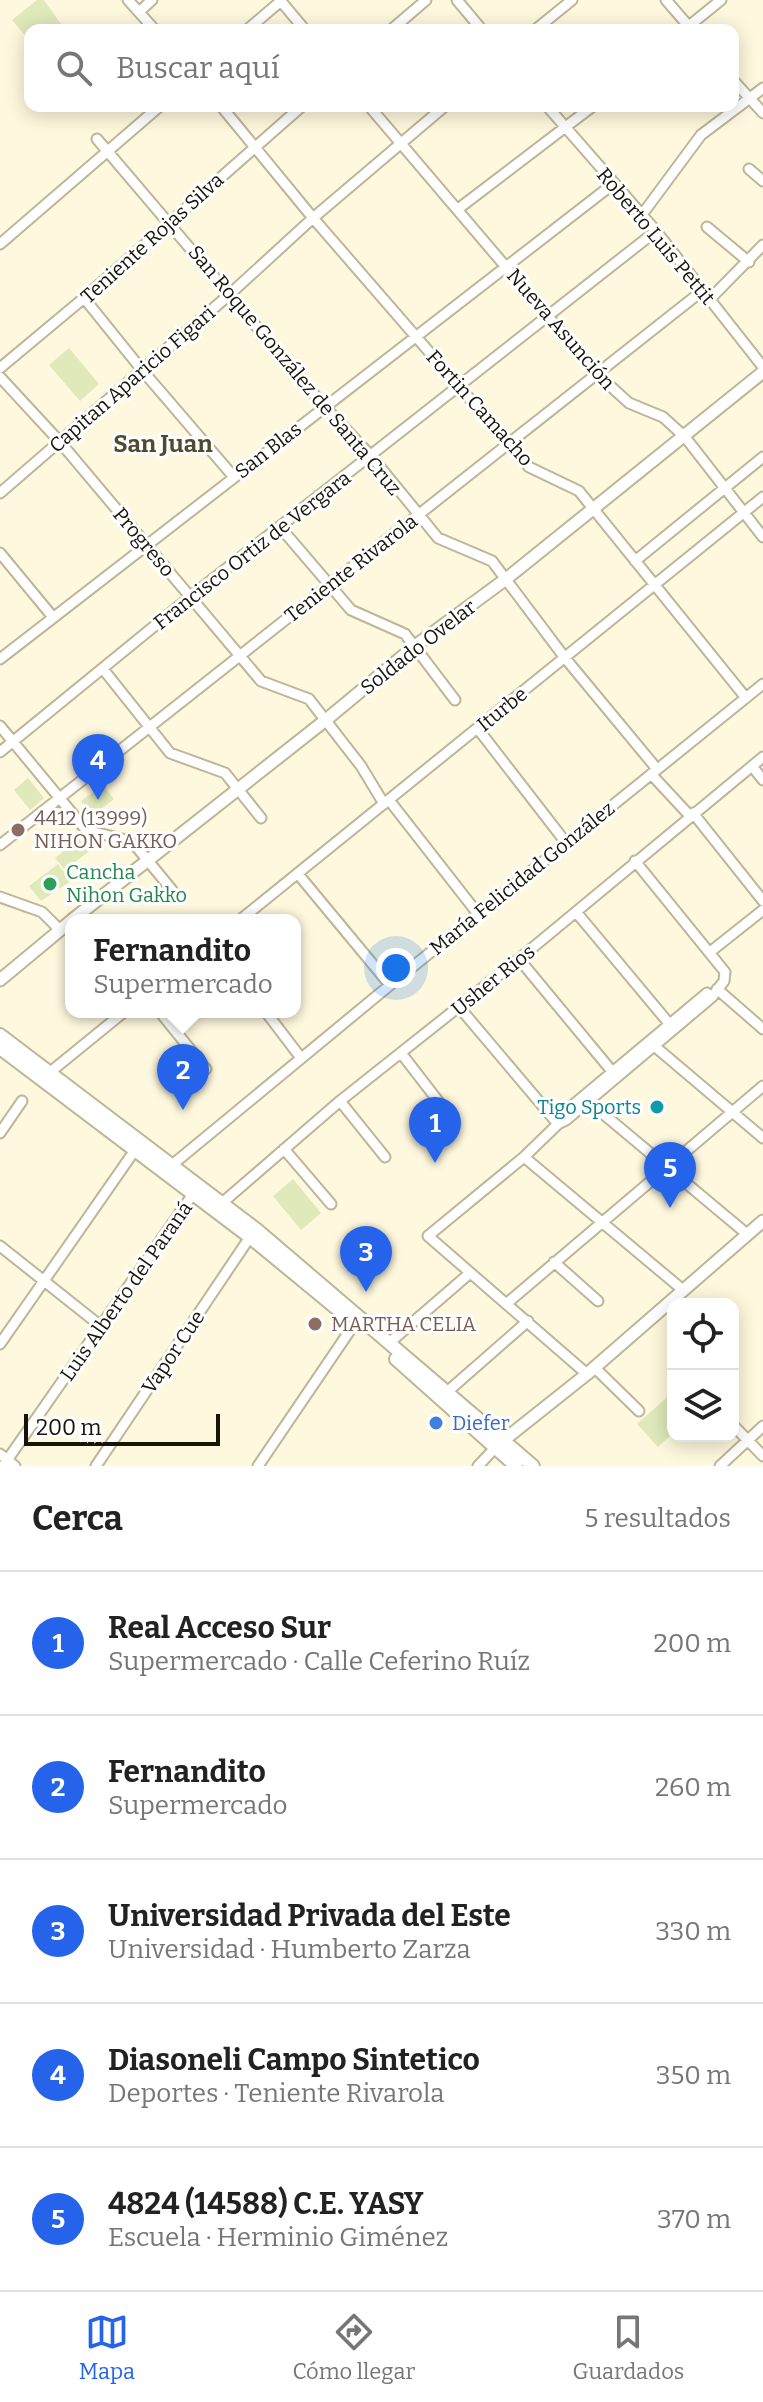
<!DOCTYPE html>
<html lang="es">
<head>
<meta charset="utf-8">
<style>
	:root { --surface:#fff; --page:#f2f2f2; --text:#222; --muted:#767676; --line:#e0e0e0; --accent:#2563eb }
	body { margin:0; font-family:Bitter,serif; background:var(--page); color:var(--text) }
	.controls { position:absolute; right:24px; bottom:24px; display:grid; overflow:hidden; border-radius:16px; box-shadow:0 4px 20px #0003 }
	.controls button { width:72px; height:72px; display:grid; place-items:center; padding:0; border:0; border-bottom:2px solid var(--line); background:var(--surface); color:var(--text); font:40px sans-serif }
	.scale { position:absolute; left:24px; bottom:20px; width:196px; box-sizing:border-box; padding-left:8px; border:4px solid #161308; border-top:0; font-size:22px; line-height:28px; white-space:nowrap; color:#161308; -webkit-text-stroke:6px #fff; paint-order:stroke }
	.you { position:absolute; left:396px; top:968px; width:28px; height:28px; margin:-20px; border:6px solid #fff; border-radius:50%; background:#1a73e8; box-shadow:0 0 0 12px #1a73e833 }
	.badge { display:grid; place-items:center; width:52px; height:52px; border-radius:50%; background:var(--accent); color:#fff; font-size:26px; font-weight:700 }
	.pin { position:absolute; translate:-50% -66px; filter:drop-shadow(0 2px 4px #0008) }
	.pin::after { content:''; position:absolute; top:42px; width:28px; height:24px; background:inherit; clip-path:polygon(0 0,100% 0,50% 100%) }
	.popup { position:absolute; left:65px; top:914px; width:236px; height:104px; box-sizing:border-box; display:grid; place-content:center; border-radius:16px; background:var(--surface); filter:drop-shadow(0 2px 6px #0005); font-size:26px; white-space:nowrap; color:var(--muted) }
	.popup b { font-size:30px; color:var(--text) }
	.popup::after { content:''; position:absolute; left:50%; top:100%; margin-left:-16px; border:16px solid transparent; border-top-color:var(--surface) }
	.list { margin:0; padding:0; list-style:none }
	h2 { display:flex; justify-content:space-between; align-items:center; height:104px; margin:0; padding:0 32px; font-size:34px }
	h2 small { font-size:26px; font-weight:400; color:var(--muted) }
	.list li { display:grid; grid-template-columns:52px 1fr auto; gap:24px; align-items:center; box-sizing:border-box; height:144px; padding:0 32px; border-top:2px solid var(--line) }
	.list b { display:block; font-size:30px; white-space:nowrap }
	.list p { margin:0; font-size:26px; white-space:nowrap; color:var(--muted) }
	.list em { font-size:26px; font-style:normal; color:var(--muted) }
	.icon { flex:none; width:44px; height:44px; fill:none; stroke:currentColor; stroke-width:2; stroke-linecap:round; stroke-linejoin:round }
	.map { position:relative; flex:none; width:763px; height:1466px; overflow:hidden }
	.search { position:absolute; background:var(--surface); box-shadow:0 4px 20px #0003; left:24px; right:24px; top:24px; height:88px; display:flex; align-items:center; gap:20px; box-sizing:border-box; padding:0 28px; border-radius:16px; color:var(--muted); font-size:30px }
	.sheet { height:824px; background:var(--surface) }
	nav { display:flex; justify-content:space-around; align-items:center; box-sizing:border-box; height:112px; border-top:2px solid var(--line); background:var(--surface); font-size:22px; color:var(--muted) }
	nav a { display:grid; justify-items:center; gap:4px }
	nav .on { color:var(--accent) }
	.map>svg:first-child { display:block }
	.green { fill:#dfe9ba }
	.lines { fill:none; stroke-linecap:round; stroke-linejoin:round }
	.minor-casing { stroke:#bdb697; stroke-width:13 }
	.major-casing { stroke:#bdb697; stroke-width:15 }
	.highway-casing { stroke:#bdb697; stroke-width:16 }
	.minor { stroke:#fff; stroke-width:9 }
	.major { stroke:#fff; stroke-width:11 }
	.highway { stroke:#fff; stroke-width:12 }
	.education-dot { fill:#8d6e63; stroke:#fff; stroke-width:3 }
	.leisure-dot { fill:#2e9e5b; stroke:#fff; stroke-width:3 }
	.culture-dot { fill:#0f9aa8; stroke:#fff; stroke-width:3 }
	.shop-dot { fill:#3f7fe0; stroke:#fff; stroke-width:3 }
	.labels { text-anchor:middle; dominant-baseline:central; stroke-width:6; stroke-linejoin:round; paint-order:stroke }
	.street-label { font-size:20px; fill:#161308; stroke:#fff }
	.education-label { font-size:20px; fill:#785e54; stroke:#fff; text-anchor:start }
	.leisure-label { font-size:20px; fill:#27864d; stroke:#fff; text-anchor:start }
	.culture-label { font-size:20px; fill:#0d838f; stroke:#fff; text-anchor:end }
	.shop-label { font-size:20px; fill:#366cbe; stroke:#fff; text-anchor:start }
	.quarter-label { font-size:24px; font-weight:bold; fill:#514a2f; stroke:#fff }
</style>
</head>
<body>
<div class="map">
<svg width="763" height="1466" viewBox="0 0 763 1466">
	<rect width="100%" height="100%" fill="#fef8de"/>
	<path class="green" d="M37 0H44L65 30H42L47 24 39 30H30L28 39 12 20Z
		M69 348 99 384 80 401 49 365Z
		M28 778 44 798 30 810 14 790Z
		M103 785 114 799 92 816 81 801Z
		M79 839 83 845 91 839 97 845 65 870 55 858Z
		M58 864 71 881 41 901 29 886Z
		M293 1179 321 1213 301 1230 273 1196Z
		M673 1392V1433L658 1447 637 1424Z"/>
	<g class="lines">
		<defs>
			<path id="minor" d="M128 0 155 30
				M280 0 305 30
				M457 0 482 30
				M666 0 692 30
				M139 12 152 0
				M247 30 282 0
				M391 30 426 0
				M535 30 572 0
				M684 30 721 0
				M733 80 763 113
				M221 106 313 218 529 467 579 491 746 698
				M369 106 597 374 629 403 663 417 685 437 763 537
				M547 106 656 231 763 367
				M97 139 324 406 371 456 438 538 492 561 565 658 657 769
				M749 169 763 181
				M458 209 593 106
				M641 216 701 135 763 88
				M707 227 749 262
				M0 244 160 106
				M84 298 142 370 233 476
				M709 300 763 245
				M0 368 84 298 302 106
				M0 377 60 442 261 681 309 699 361 766 384 804
				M0 493 230 294 313 218 445 106
				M280 527 351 610 405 634 455 700
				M0 553 52 616
				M635 561 763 457
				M0 659 613 184
				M103 669 170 753 225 773 261 818
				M0 726 86 830 126 840 135 845 172 890
				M478 729 567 844
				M0 752 190 597 656 231
				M752 766 763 780
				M651 774 690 816
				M389 800 478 914
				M693 813 763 901
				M0 845 702 291
				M298 874 390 985
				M0 897 42 912 60 930
				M576 912 672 1027
				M240 920 763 497
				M710 952 763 910
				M519 959 615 1075
				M717 989 763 1029
				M459 1007 558 1124
				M160 1012 206 1069
				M266 1012 301 1058
				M652 1044 763 1138
				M401 1053 452 1119
				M49 1073 124 1012
				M583 1097 747 1234
				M340 1101 385 1157
				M560 1122 561 1115 707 993
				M0 1133 22 1101
				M284 1149 331 1204
				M524 1157 683 1290
				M172 1165 390 985 763 684
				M222 1203 340 1101 519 959 763 757
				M0 1246 102 1327
				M554 1262 598 1301
				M506 1304 763 1086
				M389 1343 470 1273
				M0 1344 135 1150
				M594 1367 639 1411
				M587 1374 428 1236 524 1157 558 1124 566 1120 712 997 724 981 725 972 635 861
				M447 1392 528 1321
				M733 1425 763 1456
				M0 1454 15 1466
				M3 1466 193 1194
				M96 1466 250 1237
				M258 1466 355 1323
				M478 1466 495 1448
				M720 1466 763 1426"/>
			<path id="major" d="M72 920 327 719 415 646 506 579 763 372
				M0 980 71 921
				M504 1440 587 1374 763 1221"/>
			<path id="highway" d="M0 1035 257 1230 533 1466
				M0 1048 250 1237 346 1316
				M396 1359 516 1466"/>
		</defs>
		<use href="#minor" class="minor-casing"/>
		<use href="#major" class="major-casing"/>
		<use href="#highway" class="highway-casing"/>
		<use href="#minor" class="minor"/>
		<use href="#major" class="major"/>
		<use href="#highway" class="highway"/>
	</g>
	<g class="education-dot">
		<circle cx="18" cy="830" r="8"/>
		<circle cx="315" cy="1324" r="8"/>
	</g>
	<circle class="leisure-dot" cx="50" cy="884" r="8"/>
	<circle class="culture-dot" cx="657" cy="1107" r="8"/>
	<circle class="shop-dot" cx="436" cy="1423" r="8"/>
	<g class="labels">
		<g class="street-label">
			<text transform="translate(656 236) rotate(50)">Roberto Luis Pettit</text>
			<text transform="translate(152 238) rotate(-42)">Teniente Rojas Silva</text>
			<text transform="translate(561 329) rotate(49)">Nueva Asunción</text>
			<text transform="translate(295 370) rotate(50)">San Roque González de Santa Cruz</text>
			<text transform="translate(132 379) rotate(-41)">Capitan Aparicio Figari</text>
			<text transform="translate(480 408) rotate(48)">Fortin Camacho</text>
			<text transform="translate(268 450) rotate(-38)">San Blas</text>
			<text transform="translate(144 542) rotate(50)">Progreso</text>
			<text transform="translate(252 550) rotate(-38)">Francisco Ortiz de Vergara</text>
			<text transform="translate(351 568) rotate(-38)">Teniente Rivarola</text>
			<text transform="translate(418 647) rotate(-38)">Soldado Ovelar</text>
			<text transform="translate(502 709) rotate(-39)">Iturbe</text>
			<text transform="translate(522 878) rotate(-39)">María Felicidad González</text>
			<text transform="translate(493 980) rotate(-39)">Usher Rios</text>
			<text transform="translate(126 1291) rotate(-55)">Luis Alberto del Paraná</text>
			<text transform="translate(173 1352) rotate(-56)">Vapor Cue</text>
		</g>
		<g class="education-label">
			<text x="34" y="818">4412 (13999)<tspan x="34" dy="23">NIHON GAKKO</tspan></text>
			<text x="331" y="1324">MARTHA CELIA</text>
		</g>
		<g class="leisure-label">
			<text x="66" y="872">Cancha<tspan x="66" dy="23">Nihon Gakko</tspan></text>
		</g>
		<g class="culture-label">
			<text x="641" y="1107">Tigo Sports</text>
		</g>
		<g class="shop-label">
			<text x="452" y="1423">Diefer</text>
		</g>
		<g class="quarter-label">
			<text x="163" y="444">San Juan</text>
		</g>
	</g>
</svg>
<div class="controls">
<button><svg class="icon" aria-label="locate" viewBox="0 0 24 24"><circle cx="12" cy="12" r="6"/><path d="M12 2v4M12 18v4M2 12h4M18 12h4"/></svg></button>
<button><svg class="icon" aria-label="layers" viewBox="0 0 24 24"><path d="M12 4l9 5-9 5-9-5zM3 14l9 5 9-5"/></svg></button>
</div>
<div class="scale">200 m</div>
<div class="you"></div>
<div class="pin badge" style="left:435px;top:1163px">1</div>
<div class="pin badge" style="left:183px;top:1110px">2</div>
<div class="popup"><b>Fernandito</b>Supermercado</div>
<div class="pin badge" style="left:366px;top:1292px">3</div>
<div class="pin badge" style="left:98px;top:800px">4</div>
<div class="pin badge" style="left:670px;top:1208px">5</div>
<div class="search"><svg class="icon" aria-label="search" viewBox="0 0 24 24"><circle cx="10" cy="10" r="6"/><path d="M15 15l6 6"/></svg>Buscar aquí</div>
</div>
<section class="sheet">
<h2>Cerca<small>5 resultados</small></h2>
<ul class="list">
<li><span class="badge">1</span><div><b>Real Acceso Sur</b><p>Supermercado · Calle Ceferino Ruíz</p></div><em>200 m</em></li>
<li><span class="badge">2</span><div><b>Fernandito</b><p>Supermercado</p></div><em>260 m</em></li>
<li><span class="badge">3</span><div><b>Universidad Privada del Este</b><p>Universidad · Humberto Zarza</p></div><em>330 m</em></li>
<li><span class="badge">4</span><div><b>Diasoneli Campo Sintetico</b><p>Deportes · Teniente Rivarola</p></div><em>350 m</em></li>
<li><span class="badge">5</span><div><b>4824 (14588) C.E. YASY</b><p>Escuela · Herminio Giménez</p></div><em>370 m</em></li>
</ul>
</section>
<nav>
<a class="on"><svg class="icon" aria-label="map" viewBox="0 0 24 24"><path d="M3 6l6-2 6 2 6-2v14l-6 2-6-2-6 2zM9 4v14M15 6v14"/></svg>Mapa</a>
<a><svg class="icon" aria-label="directions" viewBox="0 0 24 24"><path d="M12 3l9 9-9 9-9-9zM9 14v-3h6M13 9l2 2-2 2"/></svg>Cómo llegar</a>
<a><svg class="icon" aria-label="saved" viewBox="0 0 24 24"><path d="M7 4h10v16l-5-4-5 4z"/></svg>Guardados</a>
</nav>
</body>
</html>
